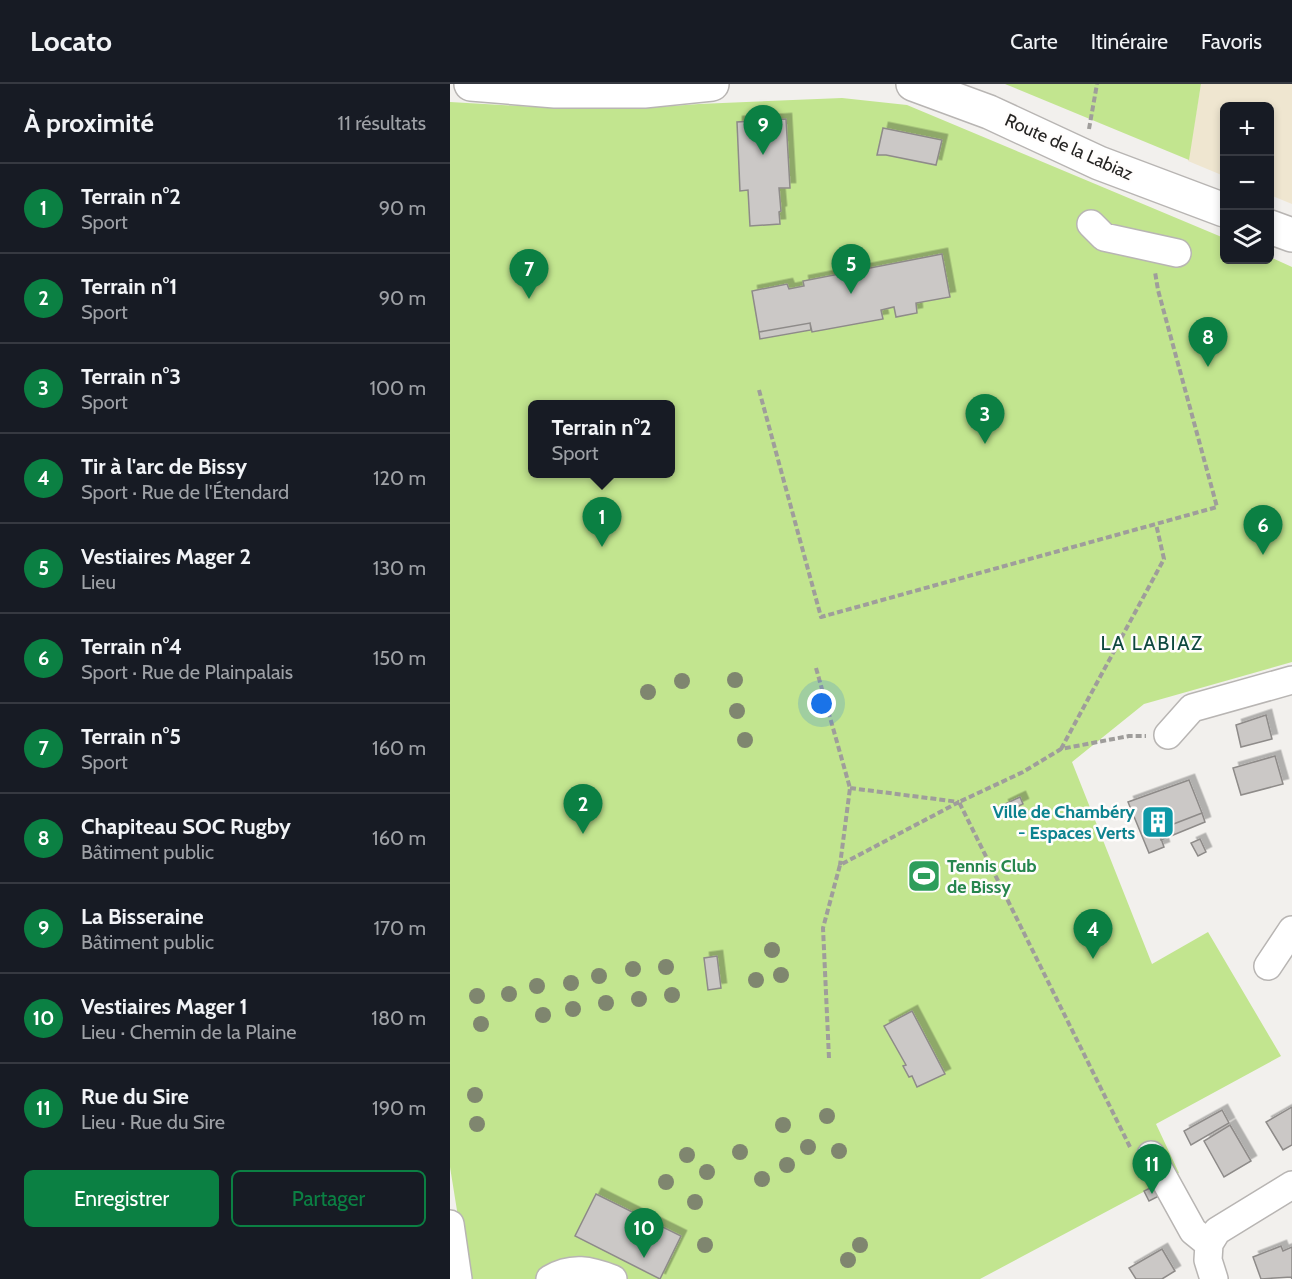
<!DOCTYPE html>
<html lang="fr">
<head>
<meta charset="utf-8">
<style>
	:root { --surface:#171b24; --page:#20242c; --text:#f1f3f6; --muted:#9ea1a6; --line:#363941; --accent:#0b8043 }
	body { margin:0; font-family:Cabin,sans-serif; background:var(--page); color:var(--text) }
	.controls { position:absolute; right:18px; top:18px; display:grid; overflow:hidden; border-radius:9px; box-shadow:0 3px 9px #0003 }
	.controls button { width:54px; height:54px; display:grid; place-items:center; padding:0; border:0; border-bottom:2px solid var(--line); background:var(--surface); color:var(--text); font:30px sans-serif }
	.you { position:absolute; left:372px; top:620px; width:21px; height:21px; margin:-15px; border:4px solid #fff; border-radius:50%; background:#1a73e8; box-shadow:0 0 0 9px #1a73e833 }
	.badge { display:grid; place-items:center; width:39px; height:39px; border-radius:50%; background:var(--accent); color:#fff; font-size:20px; font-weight:700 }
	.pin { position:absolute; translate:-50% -50px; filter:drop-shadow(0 2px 3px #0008) }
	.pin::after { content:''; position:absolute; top:32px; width:21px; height:18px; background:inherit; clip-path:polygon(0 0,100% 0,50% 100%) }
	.popup { position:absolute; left:78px; top:316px; width:147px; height:78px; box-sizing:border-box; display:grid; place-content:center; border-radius:9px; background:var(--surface); filter:drop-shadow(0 2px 4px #0005); font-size:20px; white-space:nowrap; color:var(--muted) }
	.popup b { font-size:22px; color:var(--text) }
	.popup::after { content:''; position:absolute; left:50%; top:100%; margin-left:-12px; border:12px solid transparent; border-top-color:var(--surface) }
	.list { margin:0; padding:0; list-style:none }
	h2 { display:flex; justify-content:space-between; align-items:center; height:78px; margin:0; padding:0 24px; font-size:26px }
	h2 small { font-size:20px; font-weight:400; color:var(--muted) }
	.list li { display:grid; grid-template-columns:39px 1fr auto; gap:18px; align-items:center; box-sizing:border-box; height:90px; padding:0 24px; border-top:2px solid var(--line) }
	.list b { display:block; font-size:22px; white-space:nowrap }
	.list p { margin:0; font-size:20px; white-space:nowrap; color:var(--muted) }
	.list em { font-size:20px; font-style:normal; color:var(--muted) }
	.actions { display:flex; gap:12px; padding:18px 24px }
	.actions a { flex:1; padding:14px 0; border:2px solid var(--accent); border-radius:9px; text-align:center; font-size:21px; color:var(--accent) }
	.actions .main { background:var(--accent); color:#fff }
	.icon { flex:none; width:33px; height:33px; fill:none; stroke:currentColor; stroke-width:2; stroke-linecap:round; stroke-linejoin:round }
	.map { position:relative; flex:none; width:842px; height:1195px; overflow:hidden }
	header { display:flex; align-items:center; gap:36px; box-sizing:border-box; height:84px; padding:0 30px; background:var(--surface); border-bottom:2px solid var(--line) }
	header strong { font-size:28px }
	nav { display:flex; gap:33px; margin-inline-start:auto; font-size:21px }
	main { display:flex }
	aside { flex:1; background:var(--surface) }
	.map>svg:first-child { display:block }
	.education { fill:#efe6d0 }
	.green { fill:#c2e58f; fill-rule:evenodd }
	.building { fill:#cbc8c6; stroke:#8e8b89; stroke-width:1.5; filter:url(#shadow) }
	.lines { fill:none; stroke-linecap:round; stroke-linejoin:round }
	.minor-casing { stroke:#b8b5b3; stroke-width:30 }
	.major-casing { stroke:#b8b5b3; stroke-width:36 }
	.path { stroke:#9f9d9b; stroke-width:4; stroke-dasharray:6 3; stroke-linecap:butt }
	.minor { stroke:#fff; stroke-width:27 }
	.major { stroke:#fff; stroke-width:33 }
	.tree { fill:#7f866f }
	.labels { text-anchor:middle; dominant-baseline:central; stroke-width:5; stroke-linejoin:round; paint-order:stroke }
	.street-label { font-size:18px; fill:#262524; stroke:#fffdfc }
	.culture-label { font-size:18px; font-weight:bold; fill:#0d838f; stroke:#fffdfc; text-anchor:end }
	.leisure-label { font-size:18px; font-weight:bold; fill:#27864d; stroke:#fffdfc; text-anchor:start }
	.neighbourhood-label { font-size:20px; letter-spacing:1.5px; fill:#0e483e; stroke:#fffdfc }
</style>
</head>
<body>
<header>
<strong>Locato</strong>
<nav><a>Carte</a><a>Itinéraire</a><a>Favoris</a></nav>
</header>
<main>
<aside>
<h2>À proximité<small>11 résultats</small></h2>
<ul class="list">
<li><span class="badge">1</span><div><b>Terrain n°2</b><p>Sport</p></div><em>90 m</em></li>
<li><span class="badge">2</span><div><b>Terrain n°1</b><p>Sport</p></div><em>90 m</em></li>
<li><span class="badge">3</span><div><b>Terrain n°3</b><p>Sport</p></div><em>100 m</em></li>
<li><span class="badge">4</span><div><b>Tir à l'arc de Bissy</b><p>Sport · Rue de l'Étendard</p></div><em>120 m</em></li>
<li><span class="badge">5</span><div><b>Vestiaires Mager 2</b><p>Lieu</p></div><em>130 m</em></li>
<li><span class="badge">6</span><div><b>Terrain n°4</b><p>Sport · Rue de Plainpalais</p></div><em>150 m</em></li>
<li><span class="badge">7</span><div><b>Terrain n°5</b><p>Sport</p></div><em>160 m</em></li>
<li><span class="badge">8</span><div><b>Chapiteau SOC Rugby</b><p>Bâtiment public</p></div><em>160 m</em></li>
<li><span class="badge">9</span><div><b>La Bisseraine</b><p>Bâtiment public</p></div><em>170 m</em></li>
<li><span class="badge">10</span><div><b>Vestiaires Mager 1</b><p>Lieu · Chemin de la Plaine</p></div><em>180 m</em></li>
<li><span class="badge">11</span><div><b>Rue du Sire</b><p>Lieu · Rue du Sire</p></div><em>190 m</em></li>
</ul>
<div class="actions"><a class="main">Enregistrer</a><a>Partager</a></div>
</aside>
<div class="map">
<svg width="842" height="1195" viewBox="0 0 842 1195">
	<defs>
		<filter id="shadow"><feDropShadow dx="5.5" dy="-5.5" stdDeviation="0" flood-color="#0004"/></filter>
	</defs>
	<rect width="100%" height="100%" fill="#f2f0ed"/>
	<path class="education" d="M751 0H842V120L820 111V22H774V92L738 77Z"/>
	<path class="green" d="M555 0H751L739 76Z
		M392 14 457 21 774 154V176H820V173L842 183V578L694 620 622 678 702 880 758 848 831 972 706 1040 729 1089 530 1195H18L0 1083V18L86 23 181 25 249 20ZM83 320H221V390H83Z"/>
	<path class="building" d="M336 35 340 104H329L331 127 329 128 330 140 300 142 298 106 290 107 287 38Z
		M433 44 492 56 486 81 436 71H427Z
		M492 170 500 213 466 219 467 229 446 233 444 223 431 226 433 235 362 248 360 239 309 248 302 207 337 200 339 205 354 202 353 197Z
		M360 239 361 246 310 255 309 248Z
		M816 631 822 655 791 663 786 641Z
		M825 672 833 700 791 711 783 684Z
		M739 696 752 729 708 746 714 763 699 769 678 718Z
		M570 713 573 720 556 728 553 721Z
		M752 729 755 738 711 756 708 746Z
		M750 755 756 768 748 772 741 759Z
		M267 872 271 904 258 906 254 874Z
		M462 927 495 990 467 1003 462 992 459 993 453 982 456 981 434 942Z
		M842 1023V1061L833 1066 816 1038Z
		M772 1026 779 1039 741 1061 734 1047Z
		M780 1041 801 1077 774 1093 754 1057Z
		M704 1102 709 1112 699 1117 694 1107Z
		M146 1110 231 1152 210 1195 125 1152Z
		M831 1162 833 1167 842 1163V1195L841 1193 811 1195 803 1173Z
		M712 1165 725 1187 712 1195H686L679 1184Z"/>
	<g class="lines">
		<defs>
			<path id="minor" d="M641 140 654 153 727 169
				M718 651 742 624 842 596
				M818 882 842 846
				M701 1071 743 1147 759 1160 758 1176 764 1195
				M0 1140 8 1195
				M759 1160 767 1147 842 1101
				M100 1195C122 1182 140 1186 163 1195"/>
			<path id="major" d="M21 0 105 7H194L262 0
				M463 0 539 28 649 79 774 126
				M820 143 842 151"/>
		</defs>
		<use href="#minor" class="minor-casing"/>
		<use href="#major" class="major-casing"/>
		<path class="path" d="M639 45 647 0
			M309 306 371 533 767 423 708 206 705 188
			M366 584 400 704 390 781
			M611 665 714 475 706 440
			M400 704 509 718
			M379 974 373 844 390 781 509 718
			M680 1063 509 718 573 688 611 665 679 652H696"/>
		<use href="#minor" class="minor"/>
		<use href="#major" class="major"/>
	</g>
	<g class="tree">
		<circle cx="285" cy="596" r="8"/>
		<circle cx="232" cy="597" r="8"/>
		<circle cx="198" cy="608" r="8"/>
		<circle cx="287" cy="627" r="8"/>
		<circle cx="295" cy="656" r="8"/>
		<circle cx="322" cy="866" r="8"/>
		<circle cx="216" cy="883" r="8"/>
		<circle cx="183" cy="885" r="8"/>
		<circle cx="331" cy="891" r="8"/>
		<circle cx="149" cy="892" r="8"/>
		<circle cx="306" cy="896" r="8"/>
		<circle cx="121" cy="899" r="8"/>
		<circle cx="87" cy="902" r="8"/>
		<circle cx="59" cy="910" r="8"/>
		<circle cx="222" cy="911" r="8"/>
		<circle cx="27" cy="912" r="8"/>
		<circle cx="189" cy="915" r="8"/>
		<circle cx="156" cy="919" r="8"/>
		<circle cx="123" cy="925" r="8"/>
		<circle cx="93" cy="931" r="8"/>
		<circle cx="31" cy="940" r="8"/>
		<circle cx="25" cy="1011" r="8"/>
		<circle cx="377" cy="1032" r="8"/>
		<circle cx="27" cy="1040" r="8"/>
		<circle cx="333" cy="1041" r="8"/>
		<circle cx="358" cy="1063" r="8"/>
		<circle cx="389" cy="1067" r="8"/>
		<circle cx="290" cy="1068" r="8"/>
		<circle cx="237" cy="1071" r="8"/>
		<circle cx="337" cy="1081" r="8"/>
		<circle cx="257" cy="1088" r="8"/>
		<circle cx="312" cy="1095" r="8"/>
		<circle cx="216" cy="1098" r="8"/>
		<circle cx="245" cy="1118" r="8"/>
		<circle cx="255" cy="1161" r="8"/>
		<circle cx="410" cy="1161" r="8"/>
		<circle cx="398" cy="1176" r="8"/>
	</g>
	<defs>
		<symbol id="building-square" viewBox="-11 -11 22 22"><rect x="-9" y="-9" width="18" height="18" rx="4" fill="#0f9aa8" stroke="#fffdfc"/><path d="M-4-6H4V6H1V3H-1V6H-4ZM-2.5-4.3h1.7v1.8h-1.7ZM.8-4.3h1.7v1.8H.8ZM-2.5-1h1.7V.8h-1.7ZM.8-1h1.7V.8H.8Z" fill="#fff"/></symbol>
		<symbol id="stadium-square" viewBox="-11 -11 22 22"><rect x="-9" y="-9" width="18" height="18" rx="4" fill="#2e9e5b" stroke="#fffdfc"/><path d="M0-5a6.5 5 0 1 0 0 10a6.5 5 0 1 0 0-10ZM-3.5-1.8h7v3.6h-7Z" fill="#fff"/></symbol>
	</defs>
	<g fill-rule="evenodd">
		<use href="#building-square" x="689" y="719" width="38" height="38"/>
		<use href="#stadium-square" x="455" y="773" width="38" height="38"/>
	</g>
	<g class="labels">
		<g class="street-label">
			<text transform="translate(619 63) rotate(24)">Route de la Labiaz</text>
		</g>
		<g class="culture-label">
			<text x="685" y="728">Ville de Chambéry<tspan x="685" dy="21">- Espaces Verts</tspan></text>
		</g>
		<g class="leisure-label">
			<text x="497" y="782">Tennis Club<tspan x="497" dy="21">de Bissy</tspan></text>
		</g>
		<g class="neighbourhood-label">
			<text x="702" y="559">LA LABIAZ</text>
		</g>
	</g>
</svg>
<div class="controls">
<button>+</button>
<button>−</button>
<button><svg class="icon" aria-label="layers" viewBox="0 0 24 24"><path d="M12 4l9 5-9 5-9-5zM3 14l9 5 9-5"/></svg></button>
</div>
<div class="you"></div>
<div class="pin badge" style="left:152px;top:463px">1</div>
<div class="popup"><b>Terrain n°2</b>Sport</div>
<div class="pin badge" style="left:133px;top:750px">2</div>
<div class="pin badge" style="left:535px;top:360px">3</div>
<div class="pin badge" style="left:643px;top:875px">4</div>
<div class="pin badge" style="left:401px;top:210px">5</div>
<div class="pin badge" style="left:813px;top:471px">6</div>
<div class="pin badge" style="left:79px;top:215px">7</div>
<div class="pin badge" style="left:758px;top:283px">8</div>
<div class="pin badge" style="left:313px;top:71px">9</div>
<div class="pin badge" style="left:194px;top:1174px">10</div>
<div class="pin badge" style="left:702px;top:1110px">11</div>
</div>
</main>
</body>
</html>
